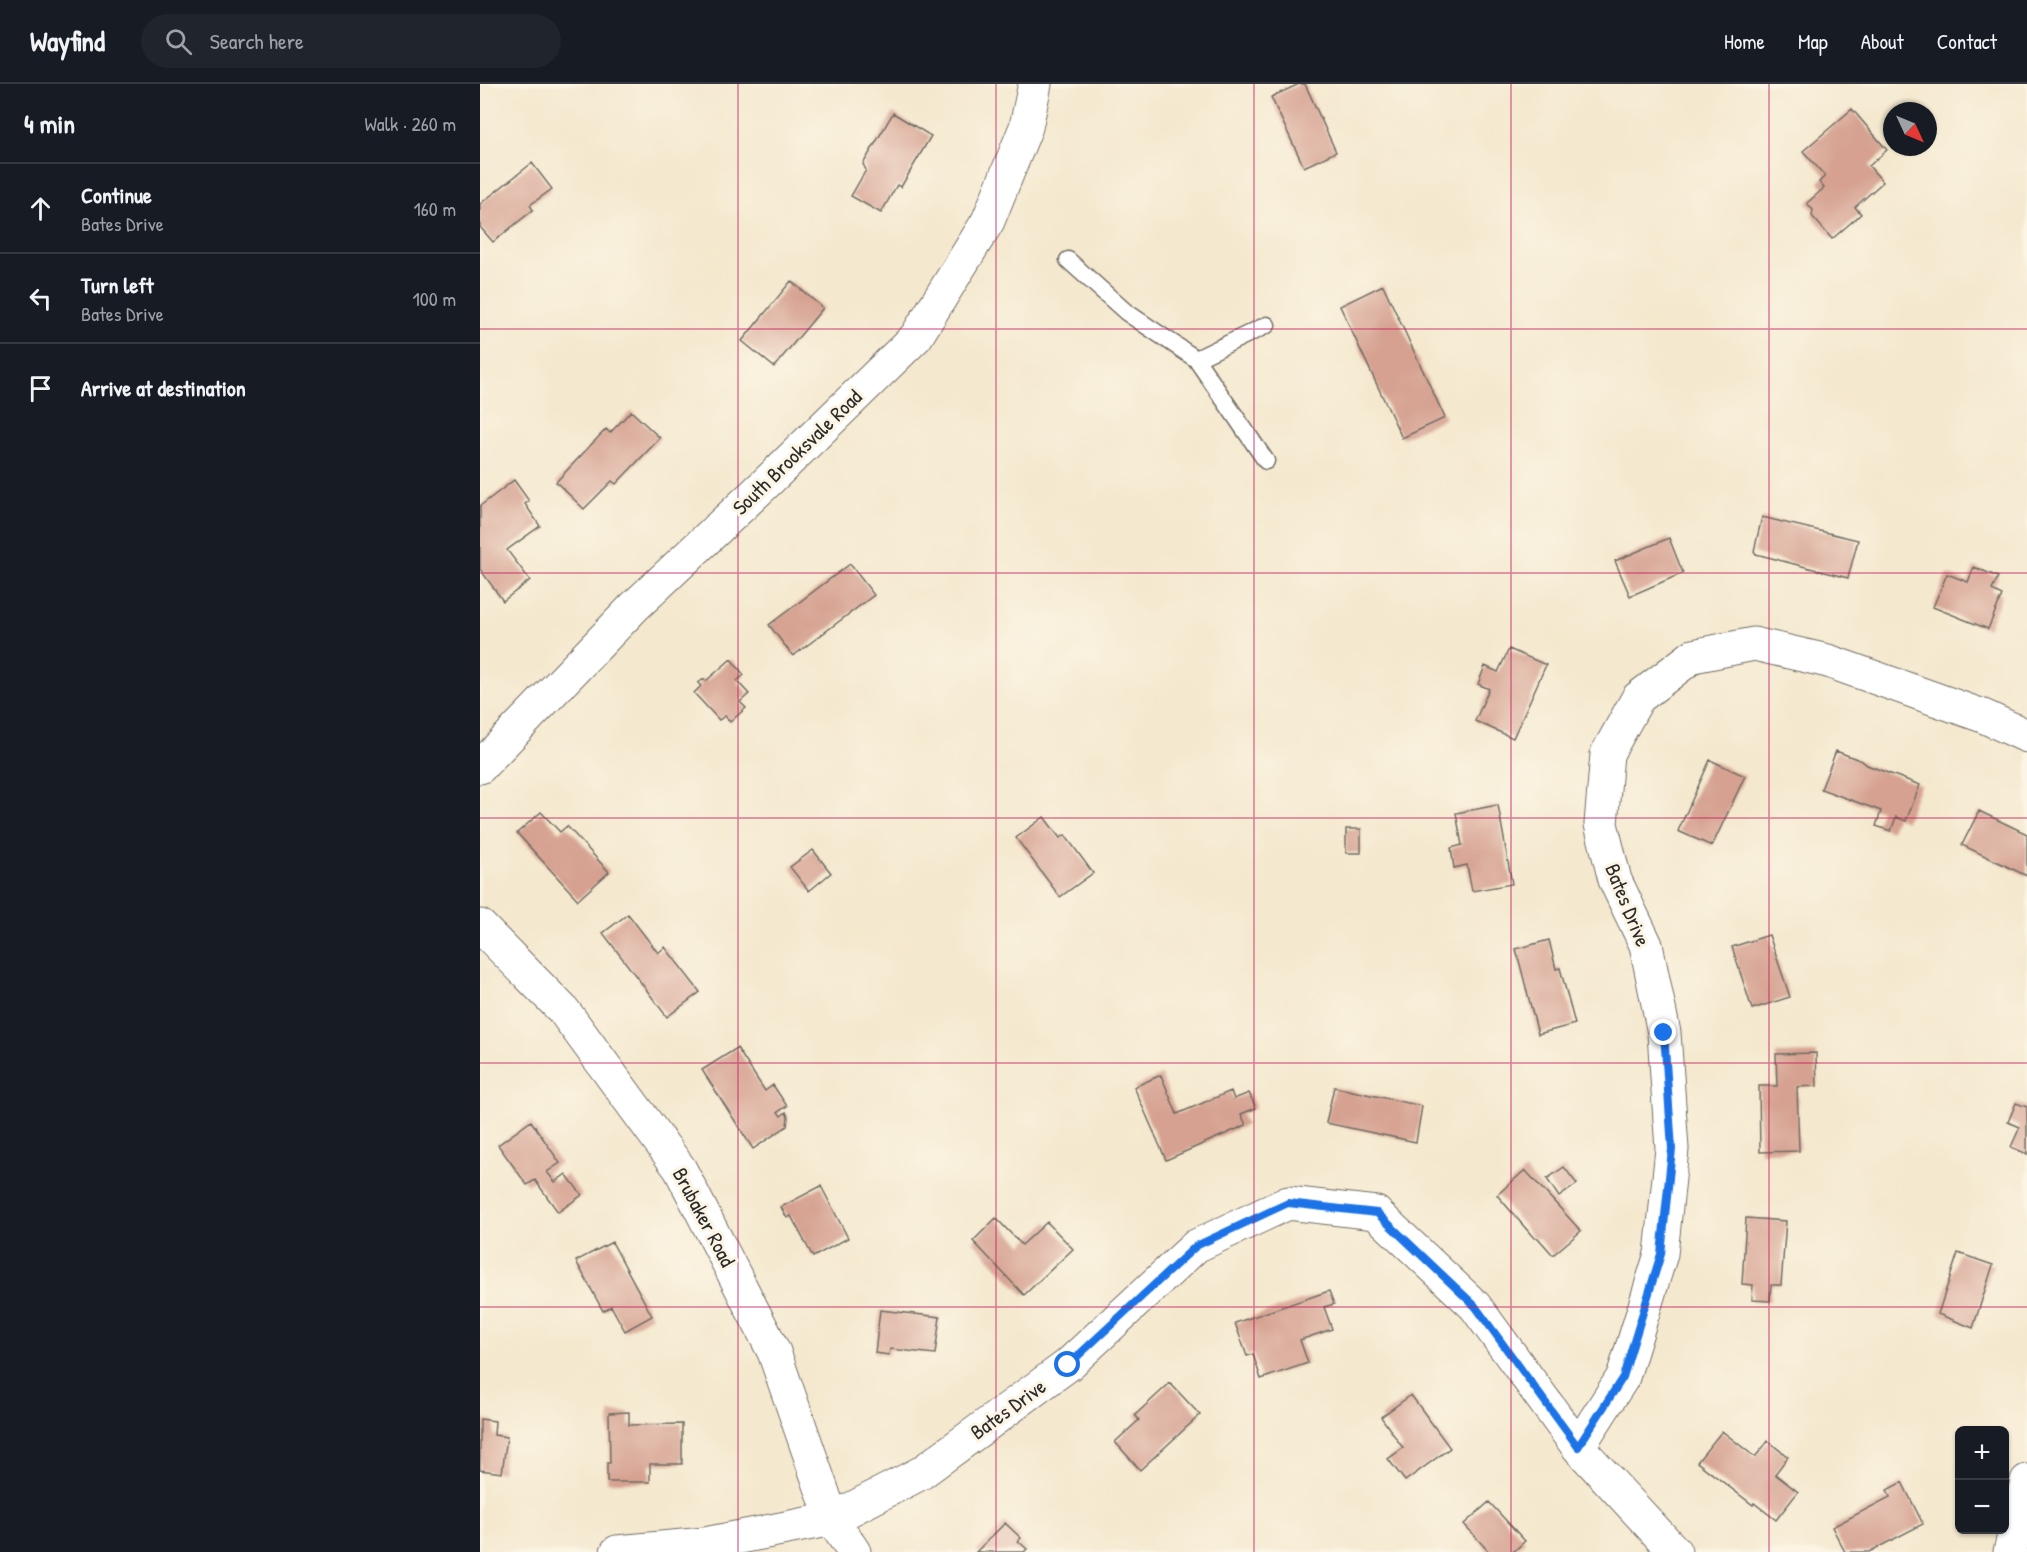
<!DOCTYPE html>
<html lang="en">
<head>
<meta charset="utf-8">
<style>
	:root { --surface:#171b24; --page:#20242c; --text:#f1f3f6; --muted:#9ea1a6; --line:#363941 }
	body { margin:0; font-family:"Patrick Hand",sans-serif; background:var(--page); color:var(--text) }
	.controls { position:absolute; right:18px; bottom:18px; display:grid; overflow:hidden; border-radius:9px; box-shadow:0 2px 4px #0004 }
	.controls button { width:54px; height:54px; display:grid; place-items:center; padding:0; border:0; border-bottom:2px solid var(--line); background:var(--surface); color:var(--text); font:30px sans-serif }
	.compass { position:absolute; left:1403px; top:18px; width:54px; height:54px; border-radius:50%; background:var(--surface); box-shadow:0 2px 4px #0004; rotate:134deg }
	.stop { position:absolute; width:18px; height:18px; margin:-14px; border:4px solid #1a73e8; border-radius:50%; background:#fff }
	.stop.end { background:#1a73e8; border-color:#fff; box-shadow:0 2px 6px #0008 }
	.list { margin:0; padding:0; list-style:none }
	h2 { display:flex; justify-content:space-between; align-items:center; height:78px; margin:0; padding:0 24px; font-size:26px }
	h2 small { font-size:20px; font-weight:400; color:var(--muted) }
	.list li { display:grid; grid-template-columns:39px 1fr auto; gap:18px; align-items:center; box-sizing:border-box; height:90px; padding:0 24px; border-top:2px solid var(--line) }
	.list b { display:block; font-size:22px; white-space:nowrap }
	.list p { margin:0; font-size:20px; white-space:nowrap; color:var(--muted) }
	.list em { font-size:20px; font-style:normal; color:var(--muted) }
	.icon { flex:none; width:33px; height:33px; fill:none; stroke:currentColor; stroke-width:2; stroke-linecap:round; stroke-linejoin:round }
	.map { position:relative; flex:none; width:1547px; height:1468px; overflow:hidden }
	header { display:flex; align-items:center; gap:36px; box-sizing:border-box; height:84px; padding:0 30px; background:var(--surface); border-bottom:2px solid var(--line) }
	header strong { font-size:28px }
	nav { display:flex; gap:33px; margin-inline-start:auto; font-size:21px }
	.search { width:420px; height:54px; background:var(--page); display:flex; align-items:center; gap:15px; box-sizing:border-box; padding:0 21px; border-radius:33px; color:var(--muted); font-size:22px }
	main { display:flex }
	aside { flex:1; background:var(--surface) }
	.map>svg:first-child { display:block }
	.building { fill:#d6a191 }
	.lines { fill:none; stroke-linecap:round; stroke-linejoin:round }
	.lane-casing { stroke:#716d64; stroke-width:19 }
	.street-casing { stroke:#716d64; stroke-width:35 }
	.secondary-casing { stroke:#716d64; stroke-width:35 }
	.lane { stroke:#fff; stroke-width:16 }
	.street { stroke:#fff; stroke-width:33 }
	.secondary { stroke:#fff; stroke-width:33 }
	.route { stroke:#1a73e8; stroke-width:8 }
	.grid { fill:none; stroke:#c2185b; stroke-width:1.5; stroke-opacity:0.55 }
	.labels { text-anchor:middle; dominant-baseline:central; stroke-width:6; stroke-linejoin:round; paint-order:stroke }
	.street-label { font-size:21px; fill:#2b2b2b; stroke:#fcf5e5 }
</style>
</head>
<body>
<header>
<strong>Wayfind</strong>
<div class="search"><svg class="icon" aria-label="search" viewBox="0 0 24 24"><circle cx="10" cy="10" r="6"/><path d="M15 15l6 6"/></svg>Search here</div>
<nav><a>Home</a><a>Map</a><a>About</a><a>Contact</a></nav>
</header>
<main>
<aside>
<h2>4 min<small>Walk · 260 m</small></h2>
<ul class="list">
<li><svg class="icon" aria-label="ahead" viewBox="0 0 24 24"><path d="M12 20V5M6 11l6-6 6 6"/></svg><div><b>Continue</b><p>Bates Drive</p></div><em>160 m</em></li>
<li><svg class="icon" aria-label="left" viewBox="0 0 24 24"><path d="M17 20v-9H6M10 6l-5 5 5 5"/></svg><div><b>Turn left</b><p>Bates Drive</p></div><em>100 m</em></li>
<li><svg class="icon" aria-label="arrive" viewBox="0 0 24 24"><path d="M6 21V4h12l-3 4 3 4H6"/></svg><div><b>Arrive at destination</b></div></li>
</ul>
</aside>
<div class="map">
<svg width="1547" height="1468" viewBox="0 0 1547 1468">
	<rect width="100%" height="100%" fill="#fcf5e5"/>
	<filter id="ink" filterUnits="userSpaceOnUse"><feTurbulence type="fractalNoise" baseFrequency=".0167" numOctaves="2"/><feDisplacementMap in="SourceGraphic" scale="12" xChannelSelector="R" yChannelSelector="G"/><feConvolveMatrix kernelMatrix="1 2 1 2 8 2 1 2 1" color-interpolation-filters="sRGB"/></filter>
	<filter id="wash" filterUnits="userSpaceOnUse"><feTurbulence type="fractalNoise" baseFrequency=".008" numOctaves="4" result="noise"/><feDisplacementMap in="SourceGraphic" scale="24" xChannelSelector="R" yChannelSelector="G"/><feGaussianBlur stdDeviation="1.35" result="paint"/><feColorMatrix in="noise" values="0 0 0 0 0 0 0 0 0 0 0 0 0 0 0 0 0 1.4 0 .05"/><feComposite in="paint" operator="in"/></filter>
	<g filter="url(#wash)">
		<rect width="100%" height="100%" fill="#f4e8ce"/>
		<g id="blocks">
			<path class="building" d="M819 0H825L856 68 824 83 791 13Z
				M1372 25 1407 66 1389 82 1403 98 1375 123 1381 130 1352 155 1332 132 1333 126 1327 119 1344 104 1339 98 1345 92 1323 67Z
				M413 29 451 52 421 103 417 101 401 129 371 112 386 86 383 80Z
				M52 79 72 105 50 121 53 126 13 158 0 143V120Z
				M311 197 343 224 294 283 262 257Z
				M903 201 965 334 922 354 860 222Z
				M151 327 180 354 136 400 132 397 104 425 76 398 126 345 130 349Z
				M34 396 49 417 45 420 60 442 27 466 50 496 23 517 0 485V422Z
				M1282 433 1378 456 1368 494 1276 470 1274 467Z
				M1189 454 1203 489 1150 512 1135 477Z
				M370 480 394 511 313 572 289 541Z
				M1494 483 1518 493 1512 506 1522 511 1508 545 1453 523 1467 490 1488 498Z
				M1029 565 1066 581 1033 654 995 637 1009 605 998 600 1005 582 1018 588Z
				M251 575 264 591 257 597 269 610 260 618 266 624 250 638 245 632 239 636 214 609 221 602 218 599 224 595 226 597Z
				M1356 667 1382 677 1387 681 1440 701 1426 737 1416 733 1411 747 1396 742 1401 727 1341 705Z
				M1230 676 1265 692 1232 762 1198 747Z
				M1018 721 1032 800 992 807 987 781 974 784 971 764 982 761 976 729Z
				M1499 727 1547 750V792L1482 761Z
				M61 728 80 748 87 742 129 788 98 816 37 749Z
				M564 733 580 754 585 751 613 789 580 813 536 754Z
				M866 745H881V769H866Z
				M333 766 351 789 329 807 310 783Z
				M148 830 178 869 185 863 220 908 187 933 123 849Z
				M1289 851 1310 913 1272 925 1252 863Z
				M1069 856 1076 885 1080 884 1095 940 1058 950 1036 865Z
				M257 964 285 1007 293 1001 307 1022 298 1028 301 1032 306 1028 308 1033 307 1042 273 1065 222 986Z
				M1336 969 1337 1002 1317 1003 1319 1067 1280 1068 1279 1002H1297L1296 970Z
				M681 991 697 1030 751 1007 754 1015 769 1009 776 1024 761 1030 766 1041 686 1076 654 1003Z
				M854 1003 942 1022 936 1058 846 1039Z
				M1536 1019 1547 1023V1070L1531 1063 1540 1043 1528 1038Z
				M51 1037 80 1079 67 1088 75 1098 86 1090 102 1111 78 1128 55 1096 47 1101 18 1061Z
				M1084 1083 1097 1100 1079 1113 1067 1095Z
				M1045 1086 1101 1147 1073 1171 1058 1154H1054L1017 1111Z
				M341 1102 368 1154 333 1173 311 1132 307 1134 301 1123Z
				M516 1134 542 1161 567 1138 593 1165 544 1211 493 1157Z
				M1266 1134 1306 1137 1301 1201H1291L1290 1217 1272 1216 1273 1201 1262 1200Z
				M132 1158 172 1232 145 1247 131 1222 123 1227 96 1177Z
				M1478 1169 1513 1181 1493 1244 1458 1230Z
				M849 1207 854 1220 844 1223 852 1245 820 1256 828 1279 781 1295 773 1270 767 1272 755 1239Z
				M400 1226 460 1233 455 1270 410 1265 409 1271 395 1269Z
				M690 1299 720 1331 660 1386 635 1358 659 1336 655 1331Z
				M931 1311 970 1364 925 1397 908 1375 923 1364 901 1333Z
				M149 1328V1341L202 1340V1380H170V1398H127V1379H130L129 1329Z
				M0 1335 15 1337 14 1351 27 1353 22 1389 0 1386Z
				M1242 1347 1275 1373 1288 1357 1308 1373 1295 1390 1318 1408 1296 1436 1274 1419 1273 1421 1217 1378Z
				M1422 1398 1443 1440 1389 1468H1365L1352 1443 1410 1413 1407 1406Z
				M1009 1418 1045 1457 1033 1468H1009L984 1440Z
				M525 1439 541 1454 538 1457 547 1465 544 1468H496Z"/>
		</g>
	</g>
	<g filter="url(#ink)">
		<use href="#blocks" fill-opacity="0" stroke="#716d64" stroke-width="1.5"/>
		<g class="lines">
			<defs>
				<path id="lane" d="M588 176 646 228 716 275 786 377
					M716 275 787 241"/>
				<path id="street" d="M0 842 84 927 200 1085 294 1268 352 1435 374 1468
					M1098 1363 1143 1293 1181 1170 1192 1065 1184 949 1166 861 1135 796 1121 740 1127 670 1158 614 1213 572 1274 560 1348 577 1503 632 1547 652
					M137 1468 225 1460 352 1435 441 1389 588 1281 716 1162 808 1119 896 1129 995 1222 1098 1363 1195 1468
					M1530 1468 1547 1397"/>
				<path id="secondary" d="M0 683 154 523 284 401 436 253 508 137 546 43 555 0"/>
			</defs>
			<use href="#lane" class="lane-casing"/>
			<use href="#street" class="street-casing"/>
			<use href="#secondary" class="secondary-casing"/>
			<use href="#lane" class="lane"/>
			<use href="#street" class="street"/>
			<use href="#secondary" class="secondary"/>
		</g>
	</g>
	<g class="lines" filter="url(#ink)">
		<path class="route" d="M588 1281 716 1162 808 1119 897 1129 995 1222 1098 1363 1143 1293 1181 1170 1192 1065 1184 949"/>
	</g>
	<path class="grid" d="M258 0V1468M516 0V1468M774 0V1468M1031 0V1468M1289 0V1468M0 245H1547M0 489H1547M0 734H1547M0 979H1547M0 1223H1547"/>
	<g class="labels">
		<g class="street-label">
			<text transform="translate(317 368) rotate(-44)">South Brooksvale Road</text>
			<text transform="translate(1148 821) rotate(68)">Bates Drive</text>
			<text transform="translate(224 1133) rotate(62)">Brubaker Road</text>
			<text transform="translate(528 1325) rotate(-36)">Bates Drive</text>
		</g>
	</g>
</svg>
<div class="controls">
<button>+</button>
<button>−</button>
</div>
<svg class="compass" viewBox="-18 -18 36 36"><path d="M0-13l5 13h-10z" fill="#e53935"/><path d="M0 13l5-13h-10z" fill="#9ea1a6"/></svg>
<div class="stop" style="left:588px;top:1281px"></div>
<div class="stop end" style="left:1184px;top:949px"></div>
</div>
</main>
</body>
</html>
